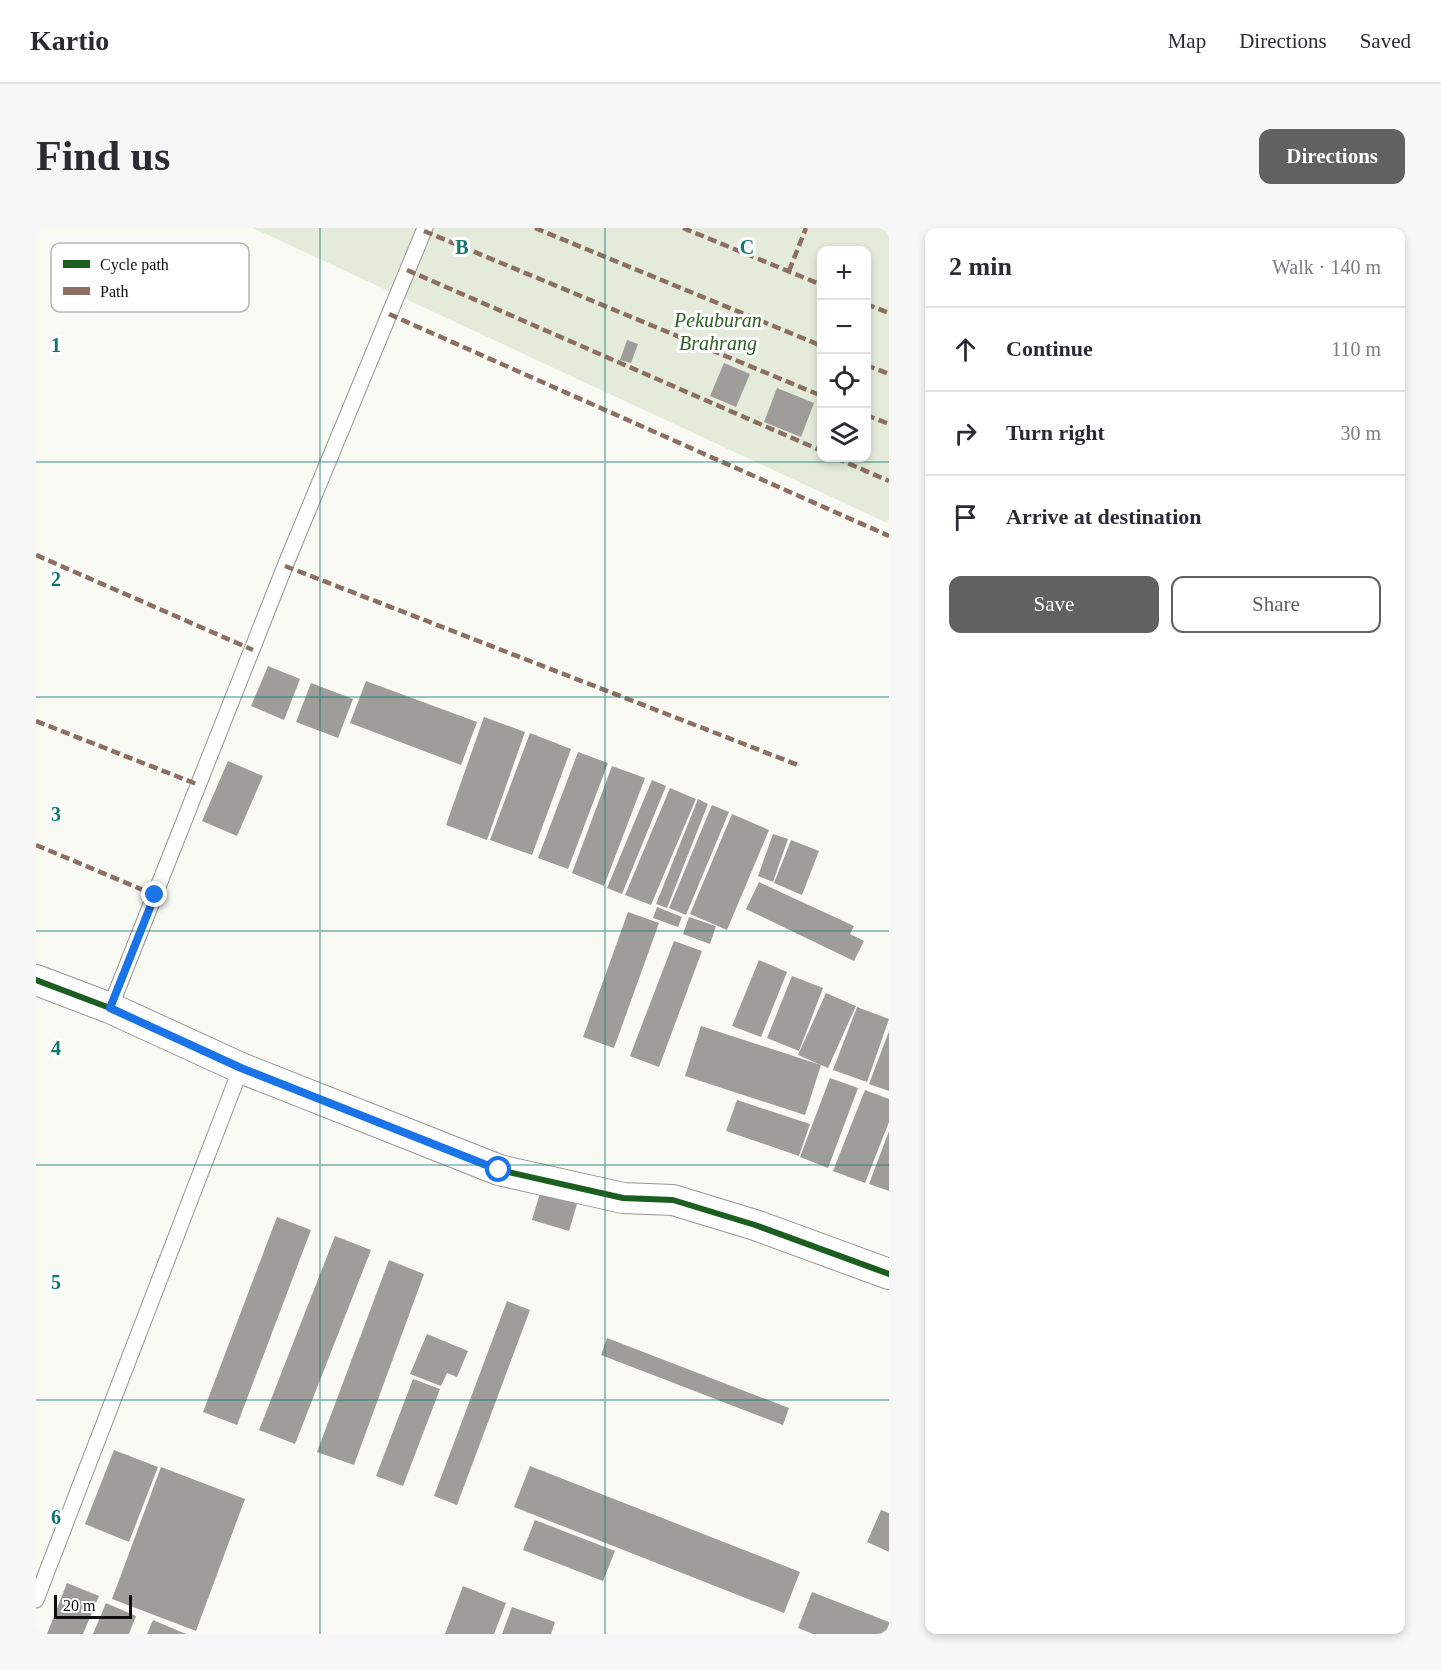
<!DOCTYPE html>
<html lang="en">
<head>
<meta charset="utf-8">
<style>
	:root { --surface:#fff; --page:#f7f7f7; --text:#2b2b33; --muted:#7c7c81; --line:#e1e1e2; --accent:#616160 }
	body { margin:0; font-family:"Times New Roman",serif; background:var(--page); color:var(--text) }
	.controls { position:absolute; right:18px; top:18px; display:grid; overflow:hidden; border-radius:12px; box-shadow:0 3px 9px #0003 }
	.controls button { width:54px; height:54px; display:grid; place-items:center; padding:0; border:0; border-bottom:2px solid var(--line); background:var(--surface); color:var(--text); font:30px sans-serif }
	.scale { position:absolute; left:18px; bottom:15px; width:78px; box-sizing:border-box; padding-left:6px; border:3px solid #0f0f0f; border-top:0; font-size:16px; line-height:21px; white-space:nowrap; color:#0f0f0f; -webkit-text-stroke:4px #fff; paint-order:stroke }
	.stop { position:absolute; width:18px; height:18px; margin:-14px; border:4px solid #1a73e8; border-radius:50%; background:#fff }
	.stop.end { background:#1a73e8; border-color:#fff; box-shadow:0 2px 6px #0008 }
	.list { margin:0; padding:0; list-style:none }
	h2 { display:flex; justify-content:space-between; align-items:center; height:78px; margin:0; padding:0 24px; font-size:26px }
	h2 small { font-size:20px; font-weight:400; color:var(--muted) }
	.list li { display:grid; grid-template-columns:39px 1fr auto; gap:18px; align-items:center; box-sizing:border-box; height:84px; padding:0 24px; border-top:2px solid var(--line) }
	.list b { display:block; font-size:22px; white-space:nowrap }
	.list em { font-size:20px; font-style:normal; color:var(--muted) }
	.actions { display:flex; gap:12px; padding:18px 24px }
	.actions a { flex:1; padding:14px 0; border:2px solid var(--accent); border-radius:12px; text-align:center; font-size:21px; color:var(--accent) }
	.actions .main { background:var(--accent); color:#fff }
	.icon { flex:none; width:33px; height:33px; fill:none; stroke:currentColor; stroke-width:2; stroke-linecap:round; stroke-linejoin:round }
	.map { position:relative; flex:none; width:853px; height:1406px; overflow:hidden; border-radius:12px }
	header { display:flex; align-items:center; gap:36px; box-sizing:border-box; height:84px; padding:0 30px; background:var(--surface); border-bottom:2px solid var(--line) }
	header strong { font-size:28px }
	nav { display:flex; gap:33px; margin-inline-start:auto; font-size:21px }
	.intro { display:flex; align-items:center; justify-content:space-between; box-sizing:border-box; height:144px; padding:0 36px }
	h1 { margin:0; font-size:42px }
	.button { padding:15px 27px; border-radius:12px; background:var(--accent); color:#fff; font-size:21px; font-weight:700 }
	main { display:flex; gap:36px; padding:0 36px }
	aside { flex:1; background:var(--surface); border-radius:12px; box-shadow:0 3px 9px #0003 }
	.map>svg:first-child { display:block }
	.cemetery { fill:#e5ebda; fill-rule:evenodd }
	.building { fill:#9e9d9a }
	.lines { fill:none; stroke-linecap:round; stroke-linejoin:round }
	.service-casing { stroke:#959593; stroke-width:17 }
	.minor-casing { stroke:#959593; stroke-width:32 }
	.service { stroke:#fefefe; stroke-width:15 }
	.minor { stroke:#fefefe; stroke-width:30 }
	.quiet { stroke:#8d6e63; stroke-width:4.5; stroke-dasharray:9 4.5; stroke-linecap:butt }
	.cycleway-casing { stroke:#fff; stroke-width:10 }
	.cycleway { stroke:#1b5e20; stroke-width:6 }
	.route { stroke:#1a73e8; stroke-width:8 }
	.grid { fill:none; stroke:#0f766e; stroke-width:1.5; stroke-opacity:0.55 }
	.labels { text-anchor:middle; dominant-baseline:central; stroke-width:6; stroke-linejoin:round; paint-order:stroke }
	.park-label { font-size:20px; font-style:italic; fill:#2c6026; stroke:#fff }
	.key { fill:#fff; stroke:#b7b7b7; stroke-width:1.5 }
	.key-label { font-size:16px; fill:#0f0f0f }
	.grid-label { font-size:20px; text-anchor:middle; font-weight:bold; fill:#0f766e; stroke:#fff; stroke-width:6; stroke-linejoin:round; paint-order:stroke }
</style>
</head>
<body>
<header>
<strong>Kartio</strong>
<nav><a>Map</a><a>Directions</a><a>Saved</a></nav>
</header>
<div class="intro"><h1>Find us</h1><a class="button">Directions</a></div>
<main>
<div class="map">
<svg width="853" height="1406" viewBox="0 0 853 1406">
	<rect width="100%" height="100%" fill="#fafaf5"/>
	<path class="cemetery" d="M217 0H853V291L851 295ZM786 22H830V230H786Z"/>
	<path class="building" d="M591 112 602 116 595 135 584 132Z
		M688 135 714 146 700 179 674 168Z
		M741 160 778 175 765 209 728 194Z
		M232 438 264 451 248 492 215 478Z
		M330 453 441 494 425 537 314 495Z
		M275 455 317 471 302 510 260 494Z
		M448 489 489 504 451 612 410 597Z
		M494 505 535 521 496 627 454 612Z
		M542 524 572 535 532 641 502 630Z
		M192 533 227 548 201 608 166 593Z
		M576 538 609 550 568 658 536 645Z
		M616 552 630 558 586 666 571 660Z
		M634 560 660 571 615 677 589 667Z
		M662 571 672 576 631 680 620 676Z
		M676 577 693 584 650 687 633 680Z
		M696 586 733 602 691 702 654 686Z
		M737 606 752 611 737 654 722 648Z
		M755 612 783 623 766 667 738 655Z
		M723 654 818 698 814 706 828 713 818 733 710 681Z
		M621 679 646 689 642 699 617 690Z
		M592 684 623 695 578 820 547 809Z
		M653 689 680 698 674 716 647 706Z
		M638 713 666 723 623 839 594 828Z
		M723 732 751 744 725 809 696 798Z
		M756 748 787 760 763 823 731 810Z
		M790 765 820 778 792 840 762 827Z
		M821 779 853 791 831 854 797 842Z
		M665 798 785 837 769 887 649 848Z
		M853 803V863L833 856Z
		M794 850 822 860 792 940 764 929Z
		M829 862 853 871V894L829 955 797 943Z
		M701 872 774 896 763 928 690 903Z
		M853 903V963L833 956Z
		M504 965 541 976 533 1003 496 992Z
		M241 989 275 1002 201 1197 167 1184Z
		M299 1008 335 1022 259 1216 223 1202Z
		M353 1032 388 1046 318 1237 281 1224Z
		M471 1073 494 1082 421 1277 398 1268Z
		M391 1106 432 1123 421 1149 411 1145 405 1158 374 1146Z
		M571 1110 753 1180 747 1197 565 1127Z
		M377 1151 404 1161 367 1258 340 1248Z
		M78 1222 122 1239 93 1314 49 1296Z
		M494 1238 764 1344 748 1385 478 1279Z
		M125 1239 209 1271 160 1403 76 1371Z
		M845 1282 853 1285V1324L831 1314Z
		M499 1292 579 1323 567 1353 487 1322Z
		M31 1355 63 1368 47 1406H11Z
		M427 1358 470 1375 458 1406H409Z
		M776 1364 853 1394V1406H777L762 1400Z
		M70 1375 100 1388 93 1406H57Z
		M476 1379 519 1394 515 1406H466Z
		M117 1392 150 1406H111Z"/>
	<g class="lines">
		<defs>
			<path id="service" d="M74 780 249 338 389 0
				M0 1372 205 840"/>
			<path id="minor" d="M0 752 74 780 205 840 463 942 587 970 637 972 719 997 853 1046"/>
		</defs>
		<use href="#service" class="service-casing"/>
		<use href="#minor" class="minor-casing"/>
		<use href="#service" class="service"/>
		<use href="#minor" class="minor"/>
		<path class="quiet" d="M499 0 786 118
			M647 0 786 57
			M388 3 786 168
			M371 42 786 223
			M753 43 770 0
			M830 76 853 85
			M353 86 853 308
			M830 137 853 146
			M830 187 853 196
			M800 230 853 253
			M0 327 217 422
			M249 338 762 537
			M0 493 163 557
			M0 617 119 667"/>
		<defs>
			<path id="cycleway" d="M0 752 74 780 205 840 463 942 587 970 637 972 719 997 853 1046"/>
		</defs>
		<use href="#cycleway" class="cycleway-casing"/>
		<use href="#cycleway" class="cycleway"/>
	</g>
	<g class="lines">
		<path class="route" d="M119 667 74 780 205 840 463 942"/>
	</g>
	<path class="grid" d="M284 0V1406M569 0V1406M0 234H853M0 469H853M0 703H853M0 937H853M0 1172H853"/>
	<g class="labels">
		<g class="park-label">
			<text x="682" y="92">Pekuburan<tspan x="682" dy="23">Brahrang</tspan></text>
		</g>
	</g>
	<rect x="15" y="15" width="198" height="69" rx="9" class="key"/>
	<rect x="27" y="32" width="27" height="8" fill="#1b5e20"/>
	<rect x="27" y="59" width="27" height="8" fill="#8d6e63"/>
	<g class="key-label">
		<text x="64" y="42">Cycle path</text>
		<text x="64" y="69">Path</text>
	</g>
	<g class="grid-label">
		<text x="426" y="26">B</text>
		<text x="711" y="26">C</text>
		<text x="20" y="124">1</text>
		<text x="20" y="358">2</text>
		<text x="20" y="593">3</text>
		<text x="20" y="827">4</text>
		<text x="20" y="1061">5</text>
		<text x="20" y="1296">6</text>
	</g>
</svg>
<div class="controls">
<button>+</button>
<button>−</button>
<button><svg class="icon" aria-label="locate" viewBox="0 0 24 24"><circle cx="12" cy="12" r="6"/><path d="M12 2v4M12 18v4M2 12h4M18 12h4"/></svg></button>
<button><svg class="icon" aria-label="layers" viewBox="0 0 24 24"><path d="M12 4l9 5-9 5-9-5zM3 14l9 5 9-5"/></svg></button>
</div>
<div class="scale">20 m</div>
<div class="stop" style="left:463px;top:942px"></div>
<div class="stop end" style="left:119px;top:667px"></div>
</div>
<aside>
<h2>2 min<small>Walk · 140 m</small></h2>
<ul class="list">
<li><svg class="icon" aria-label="ahead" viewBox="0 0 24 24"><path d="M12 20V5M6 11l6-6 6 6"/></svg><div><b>Continue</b></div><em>110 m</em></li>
<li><svg class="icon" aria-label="right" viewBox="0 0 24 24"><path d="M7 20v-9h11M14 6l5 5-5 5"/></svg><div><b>Turn right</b></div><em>30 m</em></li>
<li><svg class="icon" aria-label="arrive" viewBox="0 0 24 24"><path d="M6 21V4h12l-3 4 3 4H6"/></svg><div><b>Arrive at destination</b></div></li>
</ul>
<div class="actions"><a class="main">Save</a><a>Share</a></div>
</aside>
</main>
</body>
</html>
